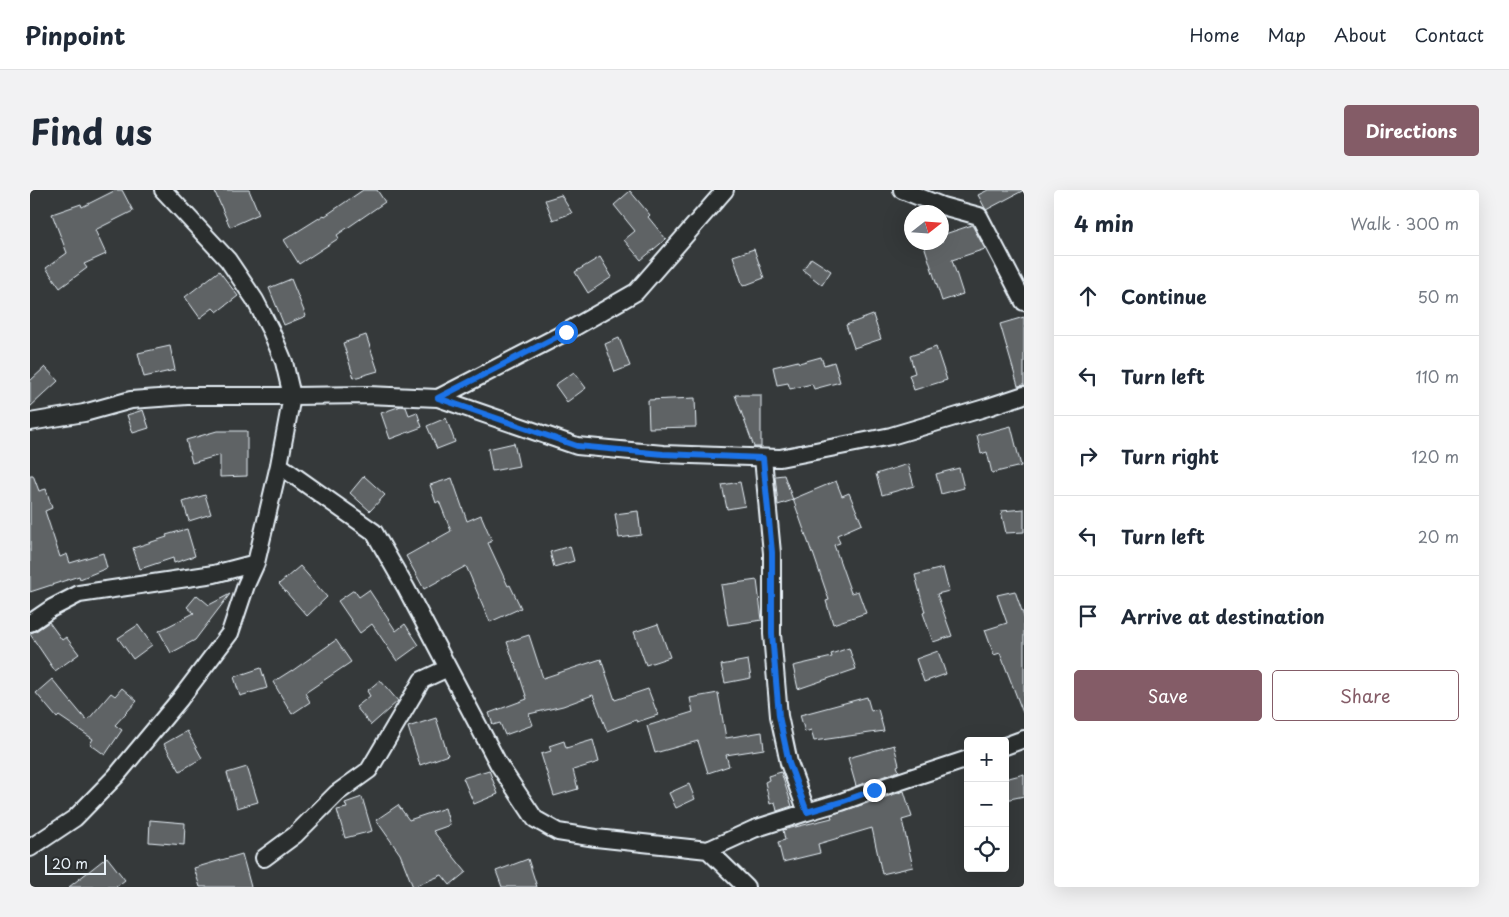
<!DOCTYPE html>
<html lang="en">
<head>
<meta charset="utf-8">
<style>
	:root { --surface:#fff; --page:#f2f2f3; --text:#1f2937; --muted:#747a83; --line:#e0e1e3; --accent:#845c67 }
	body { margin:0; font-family:"Playpen Sans",sans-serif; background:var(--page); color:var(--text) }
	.controls { position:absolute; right:15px; bottom:15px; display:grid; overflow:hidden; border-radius:5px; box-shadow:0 5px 20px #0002 }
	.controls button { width:45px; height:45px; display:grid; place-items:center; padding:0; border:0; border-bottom:1px solid var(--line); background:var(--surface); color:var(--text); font:25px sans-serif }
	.compass { position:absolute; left:874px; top:15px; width:45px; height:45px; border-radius:50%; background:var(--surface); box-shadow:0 5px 20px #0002; rotate:73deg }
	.scale { position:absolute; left:15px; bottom:12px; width:61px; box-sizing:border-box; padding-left:5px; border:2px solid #e8f1f8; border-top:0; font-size:14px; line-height:18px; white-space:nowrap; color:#e8f1f8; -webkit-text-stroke:4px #2a2d2e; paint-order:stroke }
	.stop { position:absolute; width:15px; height:15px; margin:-11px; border:4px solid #1a73e8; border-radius:50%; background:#fff }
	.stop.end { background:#1a73e8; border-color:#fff; box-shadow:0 1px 5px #0008 }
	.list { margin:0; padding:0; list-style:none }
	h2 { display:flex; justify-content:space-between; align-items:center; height:65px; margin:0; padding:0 20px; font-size:21px }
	h2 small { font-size:16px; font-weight:400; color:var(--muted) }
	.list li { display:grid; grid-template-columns:32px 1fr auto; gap:15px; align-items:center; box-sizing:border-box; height:80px; padding:0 20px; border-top:1px solid var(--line) }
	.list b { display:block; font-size:19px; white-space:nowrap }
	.list em { font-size:16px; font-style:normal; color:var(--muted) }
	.actions { display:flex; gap:10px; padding:15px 20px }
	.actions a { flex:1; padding:11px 0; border:1px solid var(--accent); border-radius:5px; text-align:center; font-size:18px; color:var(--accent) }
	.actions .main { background:var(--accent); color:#fff }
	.icon { flex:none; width:28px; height:28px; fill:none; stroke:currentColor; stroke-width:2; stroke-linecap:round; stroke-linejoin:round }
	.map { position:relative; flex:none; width:994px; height:697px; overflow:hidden; border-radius:5px }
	header { display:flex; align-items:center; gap:30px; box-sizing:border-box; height:70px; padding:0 25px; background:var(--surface); border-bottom:1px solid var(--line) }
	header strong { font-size:24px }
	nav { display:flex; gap:28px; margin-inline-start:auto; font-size:18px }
	.intro { display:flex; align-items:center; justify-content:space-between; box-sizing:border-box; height:120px; padding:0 30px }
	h1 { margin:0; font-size:35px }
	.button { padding:12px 22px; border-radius:5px; background:var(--accent); color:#fff; font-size:18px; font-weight:700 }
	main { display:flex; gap:30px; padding:0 30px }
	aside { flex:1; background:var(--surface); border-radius:5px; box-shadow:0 5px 20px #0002 }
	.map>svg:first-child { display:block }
	.building { fill:#5f6365; stroke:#e8f1f8 }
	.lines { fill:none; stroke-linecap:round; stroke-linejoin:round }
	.minor-casing { stroke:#e8f1f8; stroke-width:20 }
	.minor { stroke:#2a2d2e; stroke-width:16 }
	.route { stroke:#1a73e8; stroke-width:6 }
</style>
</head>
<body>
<header>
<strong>Pinpoint</strong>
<nav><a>Home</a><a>Map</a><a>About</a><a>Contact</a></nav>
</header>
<div class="intro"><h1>Find us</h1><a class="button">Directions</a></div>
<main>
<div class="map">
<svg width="994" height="697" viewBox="0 0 994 697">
	<rect width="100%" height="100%" fill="#35393a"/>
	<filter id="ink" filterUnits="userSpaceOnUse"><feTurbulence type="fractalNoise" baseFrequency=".02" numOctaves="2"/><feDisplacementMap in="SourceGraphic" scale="10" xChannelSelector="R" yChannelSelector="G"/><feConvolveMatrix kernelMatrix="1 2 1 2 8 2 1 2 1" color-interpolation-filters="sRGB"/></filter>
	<g filter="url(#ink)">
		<path class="building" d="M86 0H92L103 21 65 40 76 64 54 74 57 78 30 98 16 78 37 63 22 24 51 14 52 17Z
			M184 0H219L229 24 200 37Z
			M333 0H347L355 12 307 45 309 48 269 74 254 50 294 25 295 26Z
			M958 0H994L956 20 948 5Z
			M600 1 620 25 618 27 636 49 611 70 594 50 605 41 584 15Z
			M531 5 542 23 523 30 515 10Z
			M942 35 955 59 922 70 933 104 912 111 893 52H912V45Z
			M724 59 734 88 713 96 703 66Z
			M570 67 582 87 558 103 545 82Z
			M781 68 801 81 792 95 773 80Z
			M189 81 208 106 187 122 183 118 170 128 155 107Z
			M261 89 276 126 254 135 239 98Z
			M843 125 851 149 824 158 816 135Z
			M994 127V195L988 196 970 134Z
			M336 145 348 181 324 188 313 153Z
			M589 148 600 176 585 182 575 154Z
			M140 156 145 180 114 187 108 163Z
			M906 157 917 190 884 200 879 185 885 183 880 166Z
			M791 167 794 175 804 172 810 192 784 199 782 194 760 199 758 193 747 195 743 177 768 171 769 173Z
			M15 177 28 191 0 217V191Z
			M544 182 556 198 537 212 525 195Z
			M705 205H731V257H724Z
			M665 208 666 237 619 238 618 210Z
			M371 216 376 217 379 225 387 222 392 237 360 249 351 223Z
			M113 220 119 238 103 243 97 225Z
			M416 228 425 252 407 259 397 236Z
			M981 236 991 276 962 283 957 262 951 264 947 245Z
			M187 241H217V286L190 287V265L162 273 156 250Z
			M484 253 489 276 462 281 458 259Z
			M878 274 884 296 852 305 846 284Z
			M929 278 934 298 911 304 906 284Z
			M0 285H3L9 301 16 299 22 318 15 321 30 367 37 364 40 373 73 363 77 378 50 389 49 386 0 402Z
			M754 285 763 310 748 315 745 286Z
			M334 286 355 305 340 321 320 303Z
			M422 288 437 331 451 325 462 351 458 353 478 396 480 395 491 418 460 432 436 376 394 399 376 366 421 341 409 311 406 313 400 295Z
			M806 291 812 306 819 303 832 334 807 345 810 353 804 355 821 403 828 401 836 423 803 434 796 411 799 410 783 363H782L763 309Z
			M710 292 715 316 697 319 692 295Z
			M175 305 181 324 159 331 153 312Z
			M994 319V342L976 343 971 321Z
			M608 321 611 345 589 348 585 324Z
			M157 339 165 366 144 373 143 368 110 379 103 358 137 347 136 345Z
			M540 356 544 371 524 377 520 362Z
			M270 376 297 407 277 426 249 394Z
			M913 378 919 401 907 404 922 446 903 452 893 423 895 422 885 385Z
			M727 390 732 430 698 435 691 395Z
			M324 400 329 407 339 400 366 441 375 434 389 455 367 471 342 434 330 443 308 411Z
			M985 401 994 427V523H993L970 463 964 465 955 440 977 433 967 405Z
			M200 404 165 450 141 463 129 441 164 423 157 417 167 405 179 415Z
			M19 432 32 450 36 447 49 464 25 481 0 444V443L6 441Z
			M628 434 640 467 616 475 604 442Z
			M108 435 122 455 103 469 88 448Z
			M499 445 513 488 571 469 585 510 618 499 628 525 607 532 606 530 577 541 563 505 533 516 499 524 503 535 475 545 470 533 463 535 459 523 497 509 485 472 484 473 477 452Z
			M306 450 321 472 275 503 280 512 262 524 243 492 262 480V481Z
			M819 458 826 479 768 499 763 476 802 467 801 464Z
			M908 461 916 484 894 492 886 469Z
			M718 470 721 488 695 493 691 475Z
			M231 478 237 498 210 506 204 487Z
			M22 489 57 531 81 503 85 506 92 498 107 511 85 535 92 540 75 565 60 554 63 549 29 526 27 528 6 503Z
			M350 490 368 511 341 535 326 517 340 506 337 501Z
			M688 503 696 548 732 542 734 559 696 565 699 576 678 583 668 551 625 563 617 536 663 522 660 508Z
			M837 507 841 521 848 519 854 541 784 551 781 540 775 542 770 525Z
			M406 528 418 565 390 575 378 537Z
			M157 541 172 568 150 581 134 554Z
			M563 550 569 572 543 580 548 599 524 606 511 564 521 561 519 556 534 551 536 558Z
			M864 555 869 575 867 576 869 581 826 596 818 568Z
			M217 577 228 612 207 618 197 583Z
			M459 580 468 604 444 614 433 588Z
			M751 582 762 616 747 621 745 612 740 614 735 592 739 590 738 586Z
			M994 584V606L975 610V589Z
			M659 594 665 609 646 618 639 603Z
			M874 601 882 627 872 630 883 677 852 684 842 638 788 654 790 663 753 672 748 652 755 650 753 640 802 628 801 625Z
			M332 607 342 641 315 648 307 620 317 618 315 613Z
			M368 615 379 630 415 618 420 635 403 641 436 682 420 695 412 685 383 697 370 664 346 630Z
			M120 630 155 633 154 655 119 652Z
			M212 664 221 697H170L164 678Z
			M77 667 95 690 86 697H39Z
			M498 669 507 697H472L466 681Z"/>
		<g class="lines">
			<defs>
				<path id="minor" d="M695 0 606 102 536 142 408 208 547 256 633 264 750 268 861 246 958 217 994 205
					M872 0 912 16 949 26 994 112
					M0 232 54 223 101 210 157 206H262L254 172 241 141 225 110 198 70 133 0
					M733 268 742 363V444L749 526 759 573 777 622
					M249 275 344 342 376 398 469 575 505 629 528 642 566 648 678 660 724 639 777 622 811 612 844 600 938 569
					M0 433 22 418 49 404 184 384 226 373
					M975 556 994 549
					M0 658 45 628 86 586 150 509 200 443 216 395 226 373 249 275 262 206 337 205 408 208
					M678 660 716 697
					M234 668 265 645 307 603 339 580 392 490 418 478"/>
			</defs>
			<use href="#minor" class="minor-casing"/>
			<use href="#minor" class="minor"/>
		</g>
	</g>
	<g class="lines" filter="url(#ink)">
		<path class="route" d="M536 142 408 208 547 256 633 264 733 268 742 362V444L749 526 759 573 777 622 811 612 844 600"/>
	</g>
</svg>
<div class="controls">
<button>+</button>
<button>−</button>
<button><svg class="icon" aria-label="locate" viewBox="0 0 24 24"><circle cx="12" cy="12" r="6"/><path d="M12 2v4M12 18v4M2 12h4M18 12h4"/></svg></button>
</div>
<svg class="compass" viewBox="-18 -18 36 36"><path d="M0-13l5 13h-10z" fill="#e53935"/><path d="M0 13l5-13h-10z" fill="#747a83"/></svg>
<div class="scale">20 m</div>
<div class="stop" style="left:536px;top:142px"></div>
<div class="stop end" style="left:844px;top:600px"></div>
</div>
<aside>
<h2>4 min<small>Walk · 300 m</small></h2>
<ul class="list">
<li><svg class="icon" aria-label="ahead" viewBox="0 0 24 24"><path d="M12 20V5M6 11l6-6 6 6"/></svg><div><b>Continue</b></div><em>50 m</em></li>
<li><svg class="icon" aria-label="left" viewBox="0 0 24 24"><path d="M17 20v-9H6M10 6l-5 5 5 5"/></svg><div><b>Turn left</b></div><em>110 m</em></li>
<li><svg class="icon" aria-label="right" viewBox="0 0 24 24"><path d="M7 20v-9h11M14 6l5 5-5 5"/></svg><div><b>Turn right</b></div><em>120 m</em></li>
<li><svg class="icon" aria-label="left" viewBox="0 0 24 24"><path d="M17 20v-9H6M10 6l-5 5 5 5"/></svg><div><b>Turn left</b></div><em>20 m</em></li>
<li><svg class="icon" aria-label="arrive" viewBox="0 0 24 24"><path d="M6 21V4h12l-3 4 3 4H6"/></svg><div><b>Arrive at destination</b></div></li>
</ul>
<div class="actions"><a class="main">Save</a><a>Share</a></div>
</aside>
</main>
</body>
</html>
